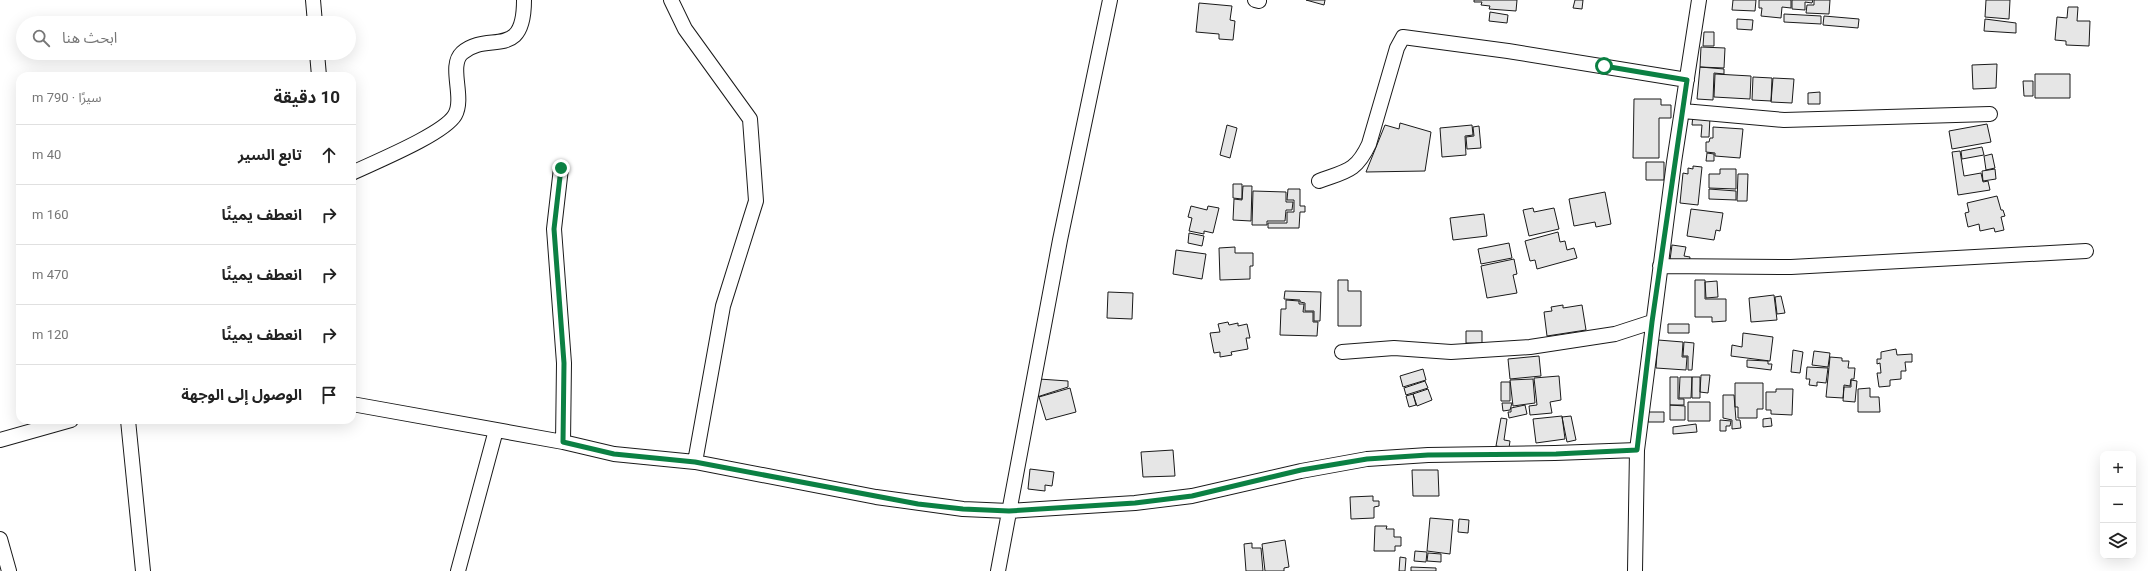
<!DOCTYPE html>
<html lang="ar">
<head>
<meta charset="utf-8">
<style>
	:root { --surface:#fff; --page:#f6f6f6; --text:#222; --muted:#767676; --line:#e0e0e0 }
	body { margin:0; font-family:Roboto,"Noto Sans Arabic",sans-serif; background:var(--page); color:var(--text); direction:rtl }
	.controls { position:absolute; right:12px; bottom:12px; display:grid; overflow:hidden; border-radius:8px; box-shadow:0 4px 16px #0002 }
	.controls button { width:36px; height:36px; display:grid; place-items:center; padding:0; border:0; border-bottom:1px solid var(--line); background:var(--surface); color:var(--text); font:20px sans-serif }
	.stop { position:absolute; width:12px; height:12px; margin:-9px; border:3px solid #0b8043; border-radius:50%; background:#fff }
	.stop.end { background:#0b8043; border-color:#fff; box-shadow:0 1px 4px #0008 }
	.list { margin:0; padding:0; list-style:none }
	h2 { display:flex; justify-content:space-between; align-items:center; height:52px; margin:0; padding:0 16px; font-size:17px }
	h2 small { font-size:13px; font-weight:400; color:var(--muted) }
	.list li { display:grid; grid-template-columns:26px 1fr auto; gap:12px; align-items:center; box-sizing:border-box; height:60px; padding:0 16px; border-top:1px solid var(--line) }
	.list b { display:block; font-size:15px; white-space:nowrap }
	.list em { font-size:13px; font-style:normal; color:var(--muted) }
	.icon { flex:none; width:22px; height:22px; fill:none; stroke:currentColor; stroke-width:2; stroke-linecap:round; stroke-linejoin:round }
	.map { position:relative; flex:none; width:2148px; height:571px; overflow:hidden; direction:ltr }
	.search { position:absolute; background:var(--surface); box-shadow:0 4px 16px #0002; left:16px; top:16px; width:340px; height:44px; display:flex; align-items:center; gap:10px; box-sizing:border-box; padding:0 14px; border-radius:22px; color:var(--muted); font-size:15px }
	.panel { position:absolute; background:var(--surface); box-shadow:0 4px 16px #0002; left:16px; top:72px; width:340px; height:352px; border-radius:12px; direction:rtl }
	.map>svg:first-child { display:block }
	.building { fill:#e6e6e6; stroke:#1a1a1a }
	.lines { fill:none; stroke-linecap:round; stroke-linejoin:round }
	.street-casing { stroke:#1a1a1a; stroke-width:16 }
	.street { stroke:#fff; stroke-width:14 }
	.route { stroke:#0b8043; stroke-width:5 }
</style>
</head>
<body>
<div class="map">
<svg width="2148" height="571" viewBox="0 0 2148 571">
	<rect width="100%" height="100%" fill="#fff"/>
	<path class="building" d="M1306 0H1325L1324 5Z
		M1474 0H1517L1516 11 1489 9 1490 6 1481 5 1482 2H1474Z
		M1575 0H1583L1582 9 1573 8Z
		M1733 0H1756L1755 11 1732 10Z
		M1759 0H1791V8L1782 7 1781 18 1761 16 1762 8H1759Z
		M1792 0H1813L1812 3 1805 2V10L1792 9Z
		M1814 0H1830L1829 14 1806 13 1807 5H1814Z
		M1986 0H2010L2009 19 1985 17Z
		M1199 3 1232 6 1230 20 1235 21 1233 40 1219 39V34L1196 32Z
		M2068 7H2078L2077 21H2090L2089 46 2066 45V41L2055 40 2057 17 2067 18Z
		M1490 12 1508 15 1507 23 1489 21Z
		M1784 14 1821 16V24L1784 22Z
		M1824 16 1859 19 1858 28 1823 25Z
		M1737 19 1753 20 1752 30 1737 29Z
		M1985 19 2016 23V33L1984 31Z
		M1704 32H1714V46H1703Z
		M1701 47 1725 48 1724 68 1700 67Z
		M1997 64 1996 88 1973 89 1972 65Z
		M1700 67 1724 69V74L1714 73 1713 100 1697 99Z
		M1715 74 1751 76 1750 99 1714 97Z
		M2035 74H2070V98H2035Z
		M1753 77 1772 78 1771 101 1752 100Z
		M1773 78 1794 79 1792 103 1771 102Z
		M2023 81H2033V96H2024Z
		M1820 92V104H1808V93Z
		M1634 99H1661V105H1671V118H1659V158H1633Z
		M1693 115 1710 117 1709 137H1701L1702 125H1692Z
		M1400 123 1431 132 1425 171 1366 172 1385 125 1399 129Z
		M1987 124 1991 142 1952 149 1949 131Z
		M1227 125 1237 128 1230 158 1220 155Z
		M1472 125 1473 135 1465 136 1466 155 1442 157 1440 128Z
		M1479 126 1481 148 1467 149 1466 137 1474 136 1473 127Z
		M1713 127 1743 129 1740 158 1715 156V153L1706 152V142H1709L1710 138H1713Z
		M1982 147 1984 155 1962 159 1961 151Z
		M1960 151 1964 176 1981 173 1983 182 1988 181 1990 190 1958 195 1952 152Z
		M1707 153 1714 154V161H1706Z
		M1992 154 1995 168 1986 170 1984 156Z
		M1646 162H1664V180H1646Z
		M1693 166 1702 167 1698 205 1680 203 1683 173 1688 174V168L1693 169Z
		M1720 169H1736V189L1709 188V174H1720Z
		M1995 169 1996 179 1983 181 1982 171Z
		M1738 174H1748L1747 201H1737Z
		M1233 184H1242V199L1233 198Z
		M1243 186H1252L1251 221 1233 220 1234 199 1242 200Z
		M1288 189H1300V206H1305V212H1300L1299 228H1268V223H1287V212H1294V200H1287Z
		M1709 189 1736 191V200L1709 199Z
		M1253 191 1286 192V202H1293L1292 210H1286L1285 221H1267V225H1252Z
		M1605 192 1611 224 1596 227 1595 222 1574 226 1569 199Z
		M1997 196 2001 210H2003L2005 216 2001 217 2004 230 1995 232 1994 228 1980 231 1979 224 1968 227 1965 213 1969 212 1967 203Z
		M1191 206 1207 210 1208 206 1219 208 1213 233 1204 231V234L1189 231 1192 218 1188 217Z
		M1533 208 1534 212 1554 208 1559 229 1529 236 1523 210Z
		M1691 209 1723 213 1720 231 1716 230 1714 240 1687 236Z
		M1484 214 1487 236 1453 240 1450 218Z
		M1558 232 1560 242 1565 241 1567 250 1574 248 1577 258 1537 269 1535 260 1530 261 1525 241Z
		M1189 233 1204 236 1202 246 1188 243Z
		M1509 243 1512 258 1481 264 1478 249Z
		M1672 245 1686 247 1684 256 1690 257 1689 263 1670 260Z
		M1235 247V253H1253V266H1250V279L1220 280 1219 248Z
		M1176 250 1206 254 1202 279 1173 274Z
		M1514 259 1517 274 1513 275 1517 293 1487 298 1481 266Z
		M1338 280H1348V291H1361V326H1338Z
		M1695 280H1705V299H1726V321L1712 322V317H1695Z
		M1717 281 1718 297 1706 298 1705 282Z
		M1285 291 1321 292 1320 321H1314V311H1305V303L1300 302V300L1284 299Z
		M1108 292 1133 293 1132 319 1107 318Z
		M1774 295 1777 320 1751 322 1749 298Z
		M1781 296 1785 313 1777 314 1775 297Z
		M1286 300 1299 301V304H1304L1303 312H1313V322H1318L1317 336 1280 335 1281 309H1286Z
		M1563 305V308L1582 305 1586 330 1547 336 1544 312 1552 311 1551 307Z
		M1228 322 1229 325 1238 323V326L1247 324 1250 338H1246L1248 349 1231 352 1232 355 1220 357V352L1214 353 1210 333 1220 332 1218 324Z
		M1668 324H1689V333H1668Z
		M1466 331H1482V343H1466Z
		M1743 333 1773 337 1770 361 1731 356 1732 345 1742 347Z
		M1658 340 1683 342 1682 357H1687L1686 370 1656 368Z
		M1684 342 1694 343 1692 370H1688V356H1683Z
		M1896 349 1897 355 1912 354V362H1905L1906 371H1901V379L1890 380V386L1879 387 1877 373H1881L1880 363 1877 364V359H1881V352Z
		M1793 350 1803 352 1800 373 1791 372Z
		M1814 351 1830 353 1828 367 1812 365Z
		M1539 356 1541 376 1510 379 1508 359Z
		M1830 357 1842 358V361H1849L1848 368H1855L1854 379H1851L1850 386 1844 385 1843 398 1826 397Z
		M1747 360 1768 361V364H1772L1771 370 1747 367Z
		M1807 367 1828 368 1826 383 1817 382V386L1809 385 1810 379H1806Z
		M1423 369 1426 380 1403 387 1400 376Z
		M1701 375H1710L1708 393 1700 392Z
		M1559 376 1561 400 1550 402 1552 413 1530 415 1529 406 1537 405 1534 378Z
		M1670 377H1678V399H1684V405H1670Z
		M1680 377H1692L1691 398H1679Z
		M1692 377H1700V398H1692Z
		M1039 379 1068 381V387L1037 397Z
		M1533 379 1535 403 1513 406 1510 380Z
		M1851 380 1857 381 1855 402 1843 401 1844 387H1851Z
		M1425 381 1428 388 1406 395 1404 388Z
		M1501 382H1510V401H1501Z
		M1735 383H1763V409H1757V418H1738V407H1735Z
		M1070 388 1076 412 1046 420 1039 397Z
		M1870 388V397H1879L1880 412H1858V389Z
		M1428 389 1432 400 1417 406 1413 394Z
		M1776 389H1793L1792 415 1771 414V410H1766V392H1776Z
		M1413 394 1416 405 1409 407 1406 396Z
		M1723 395H1734L1736 420H1740L1741 428 1732 429V420L1723 418Z
		M1688 402H1710V421H1688Z
		M1502 403H1512L1510 410 1503 411Z
		M1525 405 1527 414 1509 418 1508 412H1511V408Z
		M1670 405 1685 406V420H1670Z
		M1648 412H1664V422H1648Z
		M1562 416 1565 439 1536 443 1533 419Z
		M1571 416 1576 440 1567 442 1562 417Z
		M1501 418 1507 419 1504 440 1510 441 1509 448 1496 446Z
		M1771 418 1772 426 1763 427V419Z
		M1720 420 1731 421 1730 426H1726V431H1720Z
		M1696 424 1697 432 1673 434V427Z
		M1173 450 1175 476 1143 477 1141 452Z
		M1030 469 1054 472 1052 486 1045 485V491L1028 489Z
		M1412 470H1438L1439 496H1413Z
		M1373 496V501H1379V506L1374 507V518L1351 519 1350 497Z
		M1430 518 1453 520 1450 554 1427 551Z
		M1459 519 1469 520 1468 533 1458 532Z
		M1375 526H1387L1386 529H1394V537H1401V546H1395V551H1374Z
		M1285 540 1289 567 1284 568V571H1265L1262 544Z
		M1252 543V548H1261L1263 571H1246L1244 544Z
		M1415 551 1427 552 1426 562 1414 561Z
		M1428 553 1441 554V562L1427 561Z
		M1400 557 1406 558 1405 571H1399Z
		M1411 567 1436 568V571H1411Z"/>
	<g class="lines">
		<defs>
			<path id="street" d="M313 0 315 23
				M671 0 685 29 750 119 756 201 723 306 695 462
				M1255 0 1259 1
				M317 53 319 76
				M1683 111 1784 120 1990 114
				M561 168 554 229 564 363 563 442
				M352 173C375 162 444 134 455 115 465 97 448 66 462 53 488 30 524 62 524 0
				M1319 181C1346 171 1356 172 1369 144L1397 48 1403 37 1508 51 1687 80
				M1660 266 1791 267 2086 251
				M1342 352 1394 348 1451 352 1530 347 1615 334 1652 322
				M352 404 563 442 614 454 695 462 876 497 963 509 1009 511 1135 503 1192 496 1301 471 1367 459 1428 455 1555 453 1637 450
				M128 420 143 571
				M0 440 71 420
				M0 539 9 571
				M458 571 496 430
				M998 571 1060 240 1110 0
				M1635 571 1637 450 1674 162 1699 0"/>
		</defs>
		<use href="#street" class="street-casing"/>
		<use href="#street" class="street"/>
	</g>
	<g class="lines">
		<path class="route" d="M561 168 554 229 564 363 563 442 614 454 695 462 918 504 963 509 1009 511 1135 503 1192 496 1301 470 1367 459 1428 455 1556 454 1637 450 1652 322 1687 80 1604 66"/>
	</g>
</svg>
<div class="controls">
<button>+</button>
<button>−</button>
<button><svg class="icon" aria-label="layers" viewBox="0 0 24 24"><path d="M12 4l9 5-9 5-9-5zM3 14l9 5 9-5"/></svg></button>
</div>
<div class="stop" style="left:1604px;top:66px"></div>
<div class="stop end" style="left:561px;top:168px"></div>
<div class="search"><svg class="icon" aria-label="search" viewBox="0 0 24 24"><circle cx="10" cy="10" r="6"/><path d="M15 15l6 6"/></svg>ابحث هنا</div>
<section class="panel">
<h2>10 دقيقة<small>سيرًا · 790 m</small></h2>
<ul class="list">
<li><svg class="icon" aria-label="ahead" viewBox="0 0 24 24"><path d="M12 20V5M6 11l6-6 6 6"/></svg><div><b>تابع السير</b></div><em>40 m</em></li>
<li><svg class="icon" aria-label="right" viewBox="0 0 24 24"><path d="M7 20v-9h11M14 6l5 5-5 5"/></svg><div><b>انعطف يمينًا</b></div><em>160 m</em></li>
<li><svg class="icon" aria-label="right" viewBox="0 0 24 24"><path d="M7 20v-9h11M14 6l5 5-5 5"/></svg><div><b>انعطف يمينًا</b></div><em>470 m</em></li>
<li><svg class="icon" aria-label="right" viewBox="0 0 24 24"><path d="M7 20v-9h11M14 6l5 5-5 5"/></svg><div><b>انعطف يمينًا</b></div><em>120 m</em></li>
<li><svg class="icon" aria-label="arrive" viewBox="0 0 24 24"><path d="M6 21V4h12l-3 4 3 4H6"/></svg><div><b>الوصول إلى الوجهة</b></div></li>
</ul>
</section>
</div>
</body>
</html>
